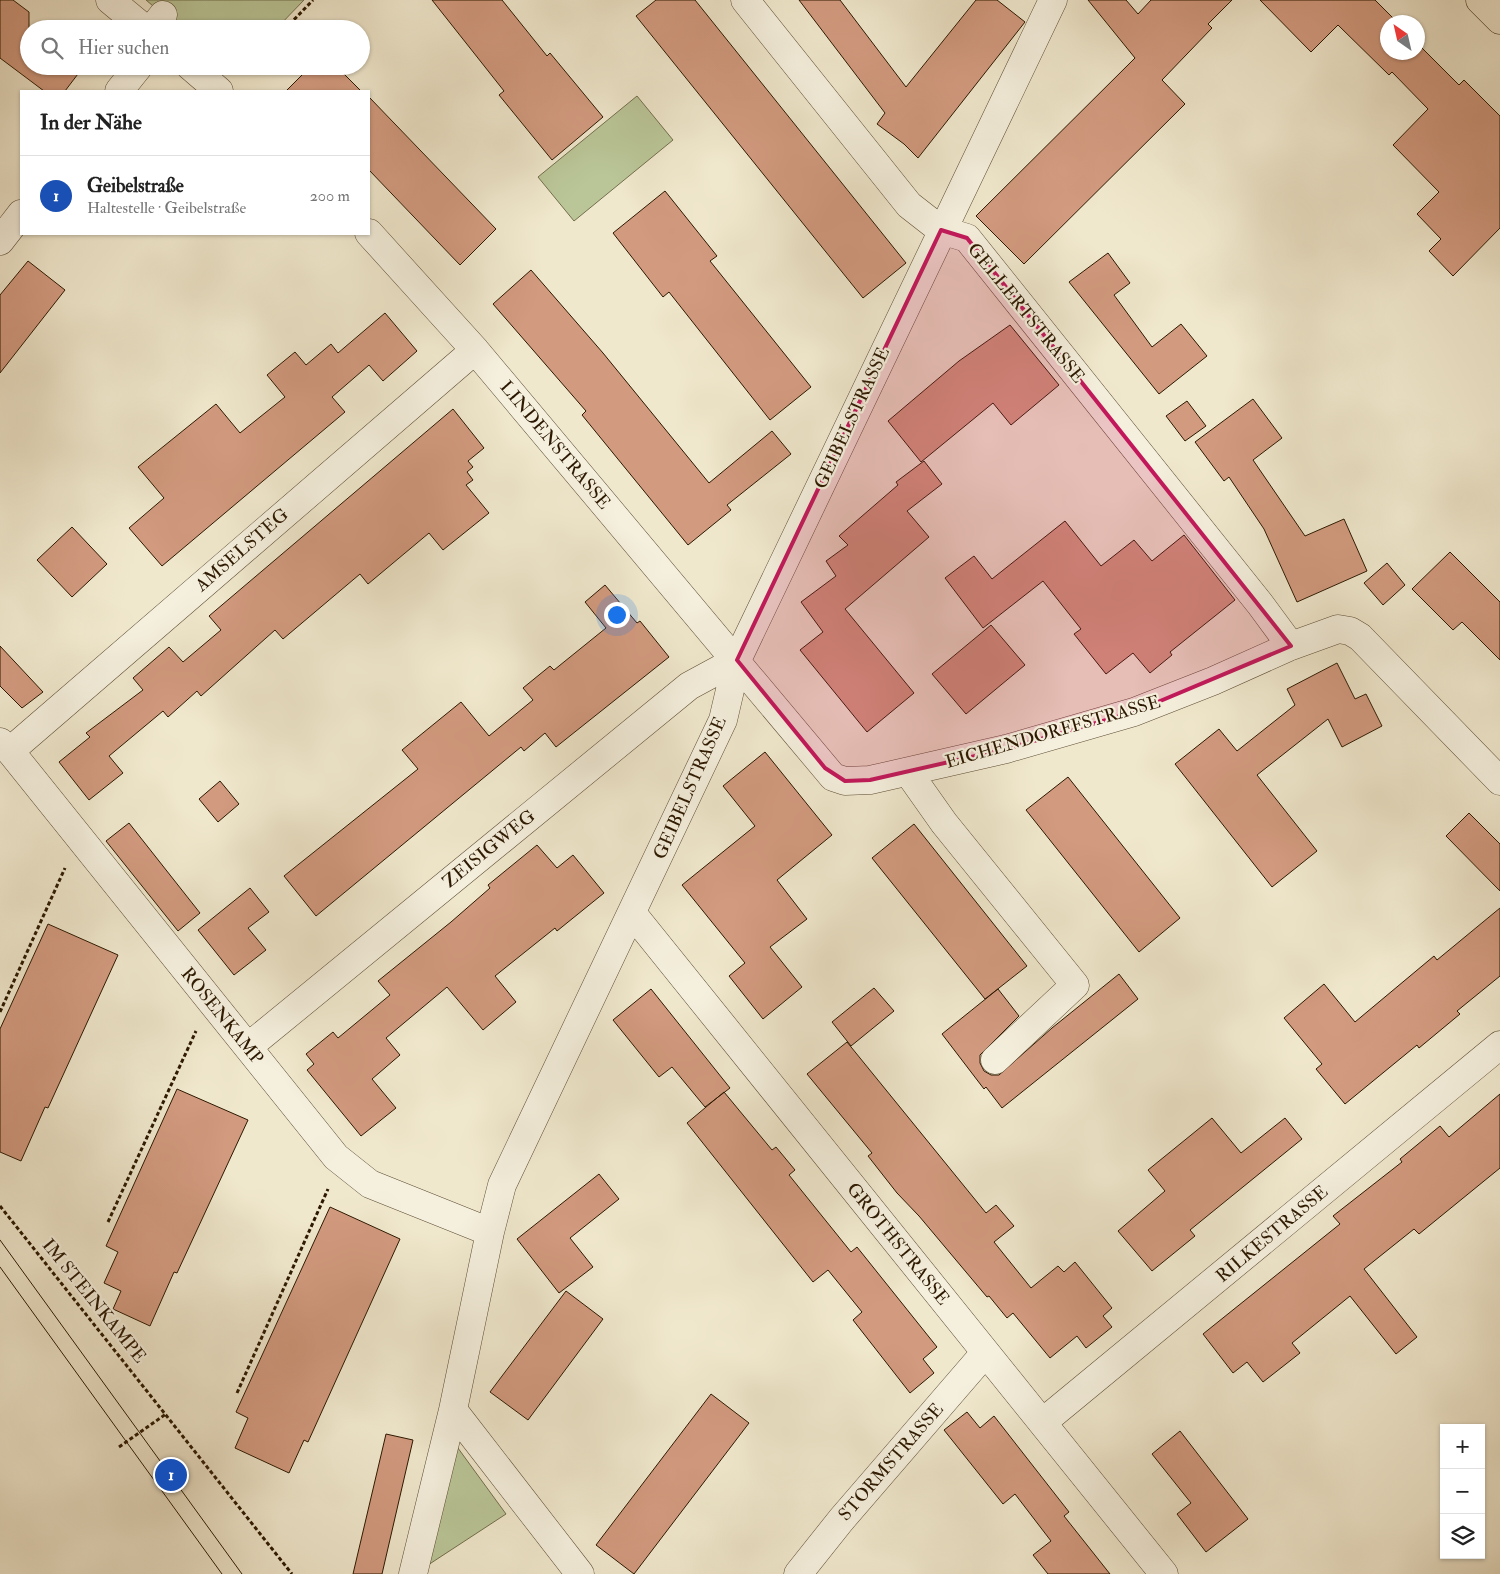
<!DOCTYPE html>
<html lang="de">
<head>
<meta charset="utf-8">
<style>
	:root { --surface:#fff; --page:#f6f6f6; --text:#222; --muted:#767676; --line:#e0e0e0; --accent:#7c3aed }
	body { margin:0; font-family:"IM FELL Double Pica",serif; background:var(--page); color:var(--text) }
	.controls { position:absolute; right:15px; bottom:15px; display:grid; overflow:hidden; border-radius:0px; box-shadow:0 1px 4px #0004 }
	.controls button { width:45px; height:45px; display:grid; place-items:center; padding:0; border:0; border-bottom:1px solid var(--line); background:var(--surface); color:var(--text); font:25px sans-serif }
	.compass { position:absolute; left:1380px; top:15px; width:45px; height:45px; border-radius:50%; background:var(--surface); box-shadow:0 1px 4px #0004; rotate:326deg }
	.you { position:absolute; left:616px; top:614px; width:18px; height:18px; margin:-12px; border:4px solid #fff; border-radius:50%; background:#1a73e8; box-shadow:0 0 0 8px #1a73e833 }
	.badge { display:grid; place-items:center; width:32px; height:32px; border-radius:50%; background:var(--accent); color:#fff; font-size:16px; font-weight:700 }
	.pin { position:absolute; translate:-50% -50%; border:2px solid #fff; box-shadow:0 1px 5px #0006 }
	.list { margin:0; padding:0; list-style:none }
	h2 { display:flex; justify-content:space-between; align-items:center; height:65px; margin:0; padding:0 20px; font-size:21px }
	h2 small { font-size:16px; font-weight:400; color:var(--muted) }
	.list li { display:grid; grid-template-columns:32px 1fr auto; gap:15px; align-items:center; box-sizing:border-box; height:80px; padding:0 20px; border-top:1px solid var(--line) }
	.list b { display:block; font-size:19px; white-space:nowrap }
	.list p { margin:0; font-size:16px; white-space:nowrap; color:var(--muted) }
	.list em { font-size:16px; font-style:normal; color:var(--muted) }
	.icon { flex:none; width:28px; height:28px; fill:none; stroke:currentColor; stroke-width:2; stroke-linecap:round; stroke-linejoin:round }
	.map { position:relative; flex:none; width:1500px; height:1574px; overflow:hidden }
	.search { position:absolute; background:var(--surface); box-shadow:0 1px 4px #0004; left:20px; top:20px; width:350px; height:55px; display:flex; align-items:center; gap:12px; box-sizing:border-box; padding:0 18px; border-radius:28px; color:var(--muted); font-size:19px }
	.panel { position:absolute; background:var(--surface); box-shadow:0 1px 4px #0004; left:20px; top:90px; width:350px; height:145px; border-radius:0px }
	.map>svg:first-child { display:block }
	.green { fill:#bac698; stroke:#736f4c }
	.building { fill:#d29a7f; stroke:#2c1800 }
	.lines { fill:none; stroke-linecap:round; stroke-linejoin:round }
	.minor-casing { stroke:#5d4c33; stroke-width:29 }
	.major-casing { stroke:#2c1800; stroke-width:29 }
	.path { stroke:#2c1800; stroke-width:3; stroke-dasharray:4 2.5; stroke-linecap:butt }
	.minor { stroke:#f5f0de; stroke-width:28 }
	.major { stroke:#f0e8cd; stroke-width:28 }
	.tram { stroke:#2c1800; stroke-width:1 }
	.marked { fill:#c2185b; fill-opacity:0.2; stroke:#c2185b; stroke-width:4; stroke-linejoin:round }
	.labels { text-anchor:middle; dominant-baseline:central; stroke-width:4.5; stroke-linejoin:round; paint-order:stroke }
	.street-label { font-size:18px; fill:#2c1800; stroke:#f5f0de }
</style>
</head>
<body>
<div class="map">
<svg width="1500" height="1574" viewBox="0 0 1500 1574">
	<rect width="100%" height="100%" fill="#f0e8cd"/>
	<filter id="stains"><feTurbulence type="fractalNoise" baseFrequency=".004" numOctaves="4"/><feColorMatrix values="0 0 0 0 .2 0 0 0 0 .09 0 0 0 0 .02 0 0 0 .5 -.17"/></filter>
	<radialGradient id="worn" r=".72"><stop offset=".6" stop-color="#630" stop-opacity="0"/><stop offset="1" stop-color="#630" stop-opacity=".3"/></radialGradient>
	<path class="green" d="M146 0H304L276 29H180Z
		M637 96 673 140 574 221 538 177Z
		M455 1444 506 1514 428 1565Z"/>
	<path class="building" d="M0 0H13L29 12V66H84L65 91H44L0 58Z
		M432 0H502L547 56 550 53 603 117 552 160 499 95 504 91Z
		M656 0H695L906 263 863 298 636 16Z
		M799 0H840L906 87 976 0H997L1025 22 918 158 904 144 877 124 885 113Z
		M1088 0H1126L1138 14 1151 0H1232L1208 24 1212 28 1162 80 1185 104 1024 264 976 216 1135 58Z
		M1260 0H1375L1397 22H1388V52H1418V44L1459 85 1464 80 1500 116V228L1453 276 1429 251 1441 239 1417 214 1439 192 1393 145 1428 109 1392 72 1389 75 1338 25 1311 52Z
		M311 66H336L361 91H286Z
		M369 97 496 229 460 265 369 170Z
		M665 191 717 256 710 261 811 387 770 420 669 292 663 297 613 233Z
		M1108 253 1130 283 1114 295 1152 347 1181 324 1207 356 1159 394 1069 282Z
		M28 261 65 290 0 373V295Z
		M531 270 603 353 709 483 772 431 791 454 727 505 731 510 688 545 582 415 586 411 493 304Z
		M385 313 417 351 383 381 369 365 332 397 345 412 162 566 129 528 164 498 138 467 216 404 240 433 285 397 267 375 295 352 306 365 331 344 338 353Z
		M1010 325 1059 385 1011 425 993 403 921 462 888 421 959 361Z
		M1253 399 1282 438 1253 460 1305 536 1344 519 1367 571 1297 602 1264 529 1229 477 1224 481 1195 442Z
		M1187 401 1206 426 1185 441 1166 416Z
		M453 409 484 448 468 461 473 467 467 472 473 480 466 485 489 513 443 550 429 533 368 584 360 574 283 639 275 630 201 696 197 691 168 717 163 711 109 756 123 773 89 800 59 762 90 737 86 733 143 690 133 678 169 647 183 662 221 630 209 616Z
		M924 461 942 484 907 511 929 537 845 609 914 693 867 732 800 650 823 632 801 602 836 576 826 561 848 545 839 536 898 485 896 482Z
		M1065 521 1101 566 1134 540 1152 561 1184 535 1235 600 1170 652 1172 655 1150 673 1133 653 1106 674 1074 634 1081 629 1043 581 983 628 945 578 974 556 992 579Z
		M72 527 107 564 72 597 37 560Z
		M1450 552 1500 602V660L1462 622 1453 630 1412 589Z
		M1387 563 1405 585 1383 605 1364 583Z
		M605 585 637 623 640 621 669 657 556 747 545 733 524 751 521 747 316 916 284 876 418 769 402 750 461 702 489 736 533 700 523 688 550 666 554 670 606 628 585 602Z
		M991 625 1025 665 966 714 932 674Z
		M0 646 43 692 22 708 0 686Z
		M1337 663 1355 699 1366 694 1382 726 1342 747 1328 719 1257 775 1317 851 1272 887 1175 764 1219 729 1237 751 1295 705 1287 689Z
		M765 752 832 835 777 880 807 919 770 947 802 987 763 1019 729 976 745 963 682 885 755 826 723 786Z
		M1068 777 1180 918 1139 952 1026 810Z
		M220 781 239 804 218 822 199 799Z
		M1469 813 1500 844V891L1446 836Z
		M129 823 200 913 178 931 106 841Z
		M914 824 1027 966 985 999 872 858Z
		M537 845 557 868 573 855 604 893 557 931 555 928 495 976 516 1002 483 1030 447 987 386 1038 400 1055 372 1079 396 1108 361 1136 307 1070 314 1064 306 1054 333 1032 338 1038 390 995 378 981 451 922 490 888 488 885Z
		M250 888 269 912 248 928 266 950 234 975 198 930Z
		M1500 908V976L1457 1011 1460 1014 1419 1048 1417 1045 1345 1104 1316 1069 1322 1064 1284 1018 1324 984 1355 1022 1434 956 1437 960Z
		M48 924 118 955 48 1108 45 1107 21 1161 0 1152V1029Z
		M1119 974 1138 999 1002 1108 986 1087 984 1089 942 1034 998 989 1019 1016 980 1055V1063L984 1071 991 1075H999L1052 1028Z
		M874 988 894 1011 851 1046 832 1022Z
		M651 989 730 1088 705 1107 672 1067 659 1077 613 1020Z
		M847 1042 986 1213 996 1205 1014 1226 994 1242 1031 1288 1058 1266 1064 1272 1075 1262 1112 1308 1103 1316 1112 1327 1086 1348 1077 1336 1050 1358 1013 1313 1007 1318 989 1296 987 1297 919 1216 897 1193 868 1156 872 1153 807 1074Z
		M177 1089 248 1120 177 1273 174 1272 150 1326 113 1309 121 1291 104 1283 118 1252 106 1246Z
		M724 1092 772 1150 776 1147 795 1170 789 1175 851 1252 857 1247 937 1347 923 1359 934 1373 910 1393 853 1320 862 1312 828 1270 813 1282 687 1123Z
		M1500 1094V1168L1419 1234 1414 1229 1364 1269 1417 1337 1396 1354 1350 1296 1292 1343 1300 1353 1263 1382 1247 1362 1233 1373 1203 1334 1340 1224 1333 1216 1402 1162 1400 1159 1440 1126 1449 1137Z
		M1212 1118 1241 1153 1285 1118 1302 1139 1190 1230 1195 1236 1152 1271 1118 1231 1165 1191 1148 1170Z
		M599 1174 619 1199 570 1238 593 1267 559 1293 517 1239Z
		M330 1207 400 1239 308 1442 304 1440 289 1473 235 1448 248 1418 236 1412Z
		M566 1291 603 1319 528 1420 490 1392Z
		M711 1394 749 1423 634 1574 596 1545Z
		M967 1412 980 1428 994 1416 1069 1512 1064 1516 1110 1574H1048L1033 1555 1051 1541 1015 1494 1003 1504 944 1430Z
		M1180 1431 1248 1519 1206 1552 1177 1514 1191 1503 1152 1454Z
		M386 1434 413 1440 382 1574H353Z"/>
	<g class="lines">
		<defs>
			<path id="minor" d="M110 0 145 29
				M745 0 909 205 941 230 967 238 1260 604 1291 646
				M152 29 163 15
				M190 66 219 91
				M119 91 139 66
				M369 233 475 350 833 777 845 781 870 780 1006 749 1134 712 1213 681 1291 646 1338 629 1350 631 1360 637 1500 781
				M0 241 21 214
				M0 742 10 751 336 1157 370 1184 490 1232
				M10 751 475 350
				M908 772 944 823 1075 985 995 1060
				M632 913 1164 1574
				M248 1047 689 686 737 660
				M453 1410 580 1574
				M1043 1422 1500 1045
				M413 1574 453 1410 490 1232 502 1185 723 720 737 660 1053 0
				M798 1574 841 1520 985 1353"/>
			<path id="major" d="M1480 0 1500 20"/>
		</defs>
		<use href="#minor" class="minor-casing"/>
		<use href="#major" class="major-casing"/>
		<path class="path" d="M285 29 313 0
			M243 71 248 66
			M0 1012 65 868
			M0 1206 292 1574
			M108 1222 196 1031
			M237 1393 328 1189
			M119 1447 166 1414"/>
		<use href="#minor" class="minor"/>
		<use href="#major" class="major"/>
		<path class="tram" d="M0 1240 242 1574
			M0 1267 222 1574"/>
	</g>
	<path class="marked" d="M941 230 967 238 1291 646 1134 712 1006 749 870 780 845 781 825 768 737 660Z"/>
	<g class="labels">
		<g class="street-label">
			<text transform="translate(1026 313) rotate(51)">GELLERTSTRASSE</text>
			<text transform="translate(852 418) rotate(-65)">GEIBELSTRASSE</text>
			<text transform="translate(555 445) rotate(50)">LINDENSTRASSE</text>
			<text transform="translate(242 550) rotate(-41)">AMSELSTEG</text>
			<text transform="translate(1053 732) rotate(-16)">EICHENDORFFSTRASSE</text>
			<text transform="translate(690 788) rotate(-66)">GEIBELSTRASSE</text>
			<text transform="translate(489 849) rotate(-39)">ZEISIGWEG</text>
			<text transform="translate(222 1016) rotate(51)">ROSENKAMP</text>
			<text transform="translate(1272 1234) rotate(-40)">RILKESTRASSE</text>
			<text transform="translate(898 1244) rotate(51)">GROTHSTRASSE</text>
			<text transform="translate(94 1301) rotate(51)">IM STEINKAMPE</text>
			<text transform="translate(891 1462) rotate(-49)">STORMSTRASSE</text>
		</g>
	</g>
	<rect width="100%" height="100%" filter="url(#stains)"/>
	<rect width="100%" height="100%" fill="url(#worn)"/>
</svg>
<div class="controls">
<button>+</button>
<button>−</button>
<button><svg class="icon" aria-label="layers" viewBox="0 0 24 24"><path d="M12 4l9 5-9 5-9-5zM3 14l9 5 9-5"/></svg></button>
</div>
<svg class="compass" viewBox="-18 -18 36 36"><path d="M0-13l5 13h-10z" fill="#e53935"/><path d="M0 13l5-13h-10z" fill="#767676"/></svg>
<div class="you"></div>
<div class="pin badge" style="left:171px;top:1475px;background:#1a4fb4">1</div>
<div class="search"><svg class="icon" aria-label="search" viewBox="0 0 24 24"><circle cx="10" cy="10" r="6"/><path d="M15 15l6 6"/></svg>Hier suchen</div>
<section class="panel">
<h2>In der Nähe<small></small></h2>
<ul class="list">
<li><span class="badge" style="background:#1a4fb4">1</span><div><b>Geibelstraße</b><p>Haltestelle · Geibelstraße</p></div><em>200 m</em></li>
</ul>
</section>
</div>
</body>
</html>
